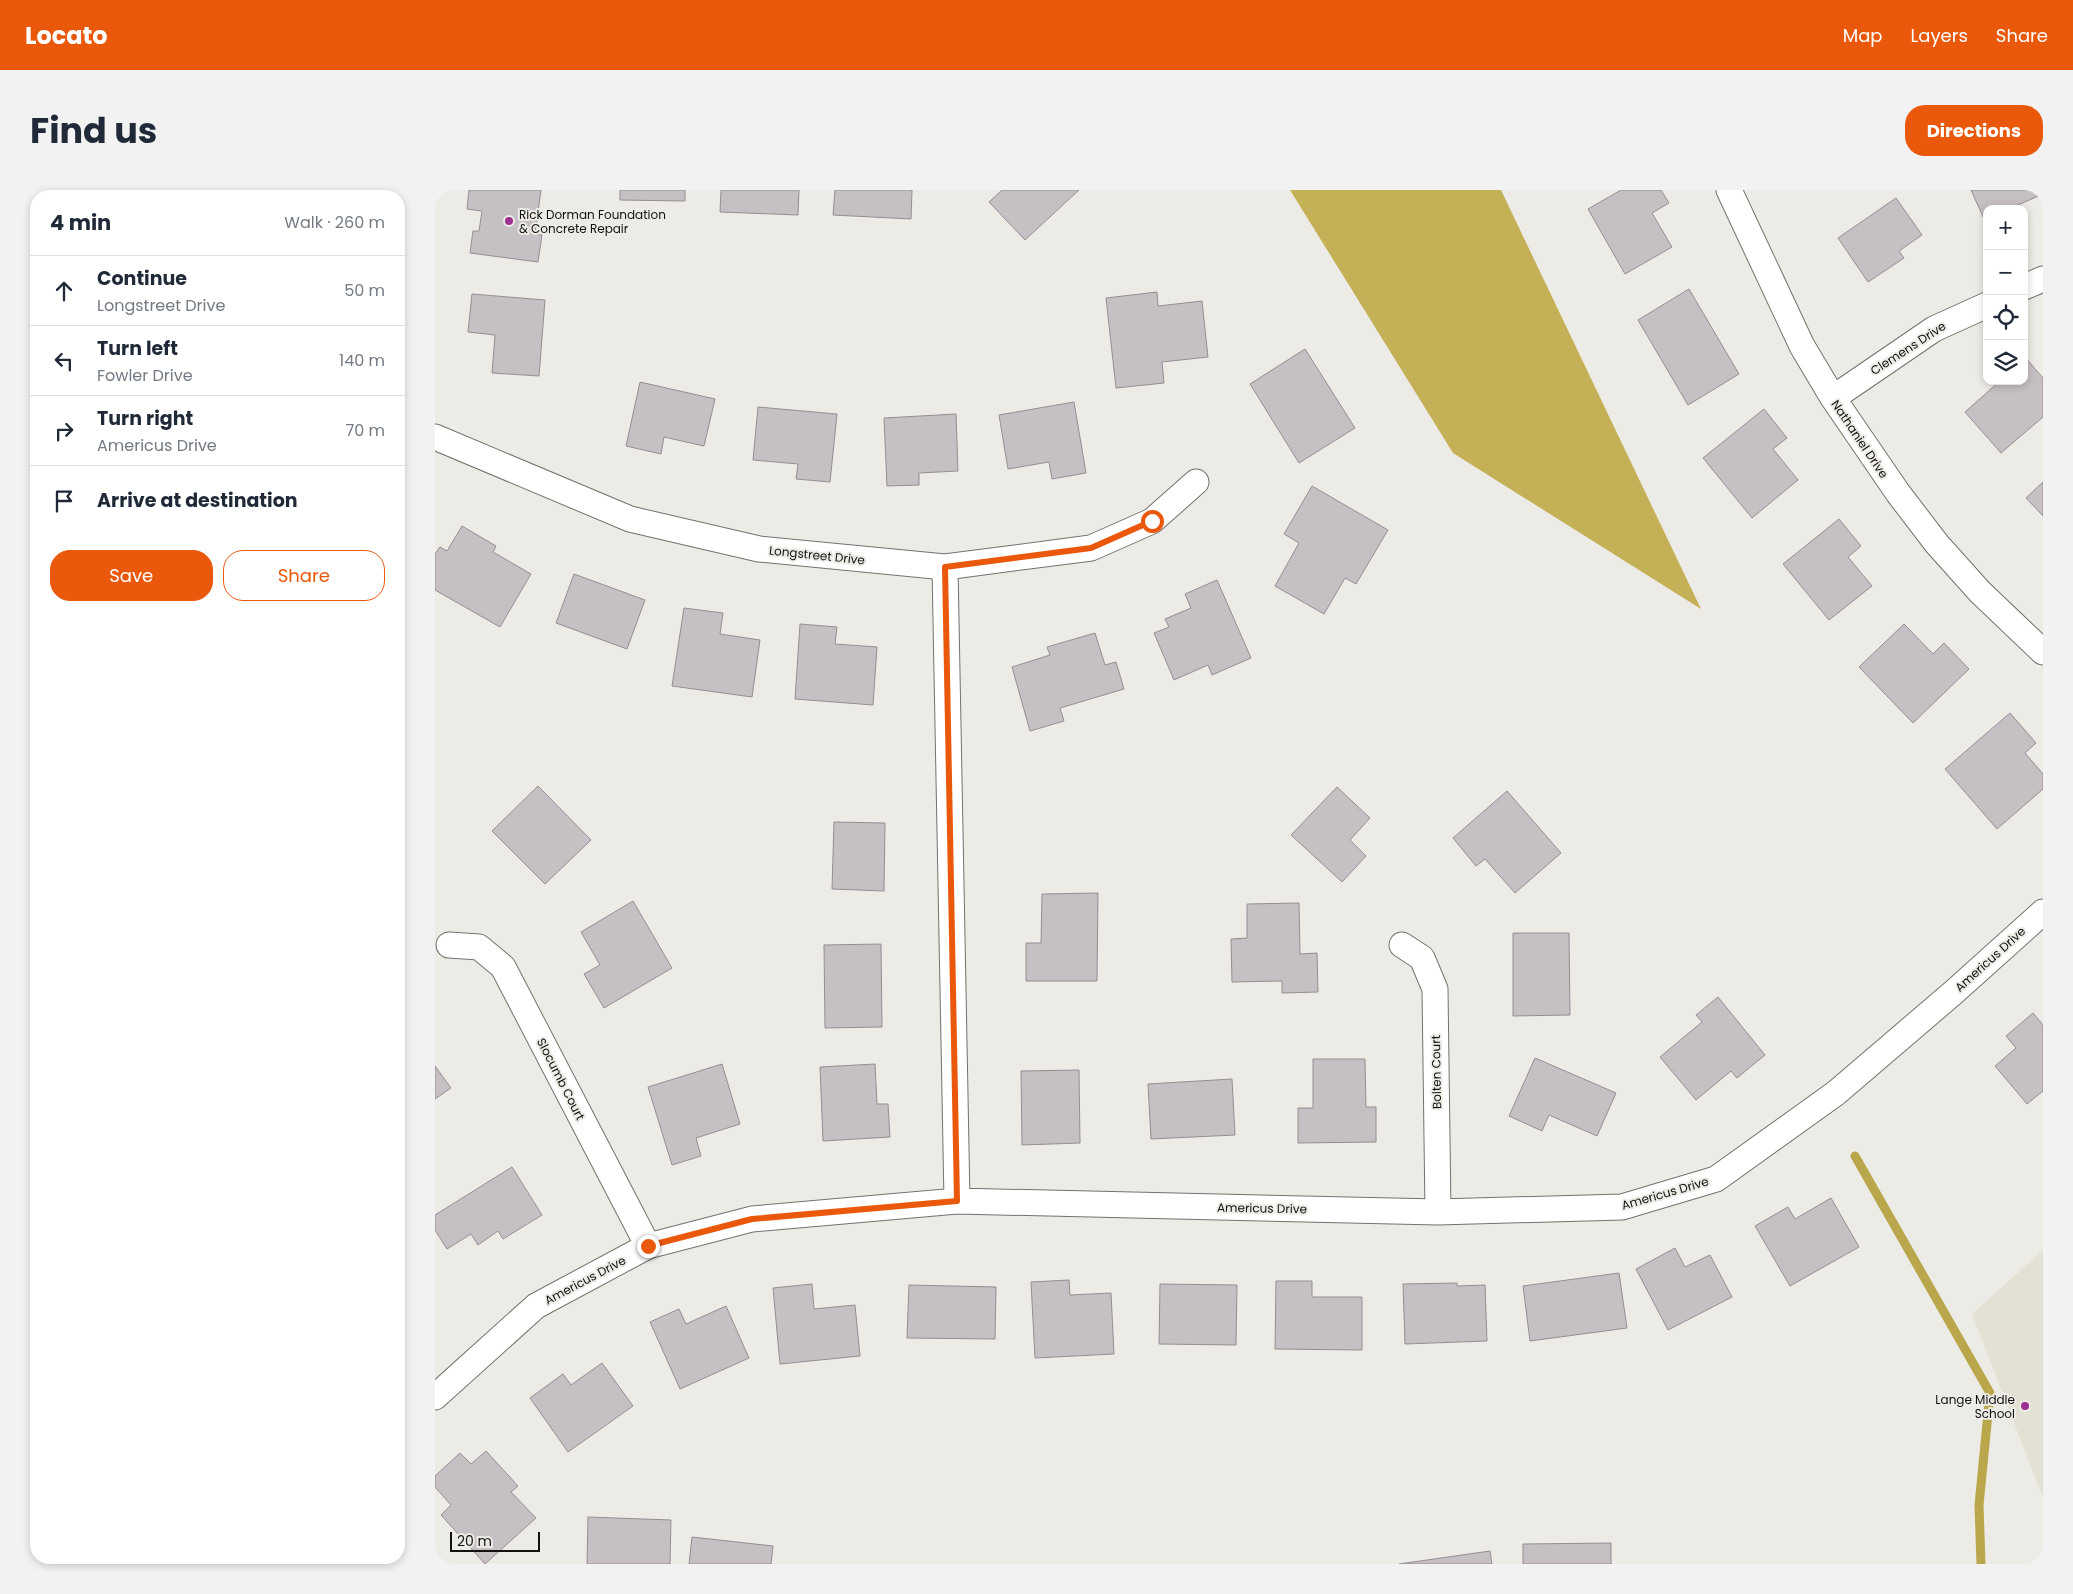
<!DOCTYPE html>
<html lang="en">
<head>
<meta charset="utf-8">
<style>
	:root { --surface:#fff; --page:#f2f2f3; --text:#1f2937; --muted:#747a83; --line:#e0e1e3; --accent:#ea580c }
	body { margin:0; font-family:Poppins,sans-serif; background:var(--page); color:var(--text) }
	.controls { position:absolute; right:15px; top:15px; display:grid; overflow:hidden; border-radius:10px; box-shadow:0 2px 8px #0003 }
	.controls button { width:45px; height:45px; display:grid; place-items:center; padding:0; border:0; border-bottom:1px solid var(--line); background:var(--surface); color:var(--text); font:25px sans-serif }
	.scale { position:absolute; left:15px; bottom:12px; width:90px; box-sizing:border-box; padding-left:5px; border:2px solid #12110f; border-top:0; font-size:14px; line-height:18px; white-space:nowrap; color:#12110f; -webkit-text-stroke:4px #edebe5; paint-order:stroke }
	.stop { position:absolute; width:15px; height:15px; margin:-11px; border:4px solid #ea580c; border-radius:50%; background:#fff }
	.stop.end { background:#ea580c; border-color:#fff; box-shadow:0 1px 5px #0008 }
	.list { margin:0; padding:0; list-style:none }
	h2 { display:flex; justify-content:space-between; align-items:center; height:65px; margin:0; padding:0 20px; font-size:21px }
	h2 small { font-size:16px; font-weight:400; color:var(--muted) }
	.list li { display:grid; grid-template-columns:32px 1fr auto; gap:15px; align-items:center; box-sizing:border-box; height:70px; padding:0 20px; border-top:1px solid var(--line) }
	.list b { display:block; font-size:19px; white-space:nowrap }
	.list p { margin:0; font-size:16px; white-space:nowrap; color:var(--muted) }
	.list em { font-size:16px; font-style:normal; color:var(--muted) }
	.actions { display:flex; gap:10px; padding:15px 20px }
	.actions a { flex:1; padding:11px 0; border:1px solid var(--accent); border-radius:20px; text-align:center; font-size:18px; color:var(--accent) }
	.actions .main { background:var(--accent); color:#fff }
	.icon { flex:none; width:28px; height:28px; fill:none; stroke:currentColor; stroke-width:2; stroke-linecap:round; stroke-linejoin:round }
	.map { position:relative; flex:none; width:1608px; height:1374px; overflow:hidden; border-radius:20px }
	header { display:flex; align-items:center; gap:30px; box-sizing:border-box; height:70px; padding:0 25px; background:var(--accent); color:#fff }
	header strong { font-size:24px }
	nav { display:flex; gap:28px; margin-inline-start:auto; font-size:18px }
	.intro { display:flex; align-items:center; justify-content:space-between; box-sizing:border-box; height:120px; padding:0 30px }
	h1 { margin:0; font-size:35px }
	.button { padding:12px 22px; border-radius:20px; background:var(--accent); color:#fff; font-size:18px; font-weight:700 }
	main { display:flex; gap:30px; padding:0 30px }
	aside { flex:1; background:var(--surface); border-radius:20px; box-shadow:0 2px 8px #0003 }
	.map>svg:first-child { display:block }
	.built { fill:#e3e1d3 }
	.forest { fill:#c4b056 }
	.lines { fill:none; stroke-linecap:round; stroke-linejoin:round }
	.stream { stroke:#baa74c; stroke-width:9 }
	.building { fill:#c6c0c5; stroke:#948e93 }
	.street-casing { stroke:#73726c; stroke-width:27 }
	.street { stroke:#fff; stroke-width:25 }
	.route { stroke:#ea580c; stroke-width:6 }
	.poi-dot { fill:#9c3192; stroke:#edebe5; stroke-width:2 }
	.labels { text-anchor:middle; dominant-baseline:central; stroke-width:4; stroke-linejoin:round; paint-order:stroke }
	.poi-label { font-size:12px; fill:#12110f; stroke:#edebe5; text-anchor:start }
	.street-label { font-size:12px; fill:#12110f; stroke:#edebe5 }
</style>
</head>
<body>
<header>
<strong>Locato</strong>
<nav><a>Map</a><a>Layers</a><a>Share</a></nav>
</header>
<div class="intro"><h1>Find us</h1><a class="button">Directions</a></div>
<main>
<aside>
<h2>4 min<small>Walk · 260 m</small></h2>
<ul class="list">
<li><svg class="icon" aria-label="ahead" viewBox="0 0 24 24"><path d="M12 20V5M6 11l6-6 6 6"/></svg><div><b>Continue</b><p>Longstreet Drive</p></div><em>50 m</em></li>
<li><svg class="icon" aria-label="left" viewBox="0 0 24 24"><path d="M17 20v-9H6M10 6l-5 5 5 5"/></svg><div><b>Turn left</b><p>Fowler Drive</p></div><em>140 m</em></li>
<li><svg class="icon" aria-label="right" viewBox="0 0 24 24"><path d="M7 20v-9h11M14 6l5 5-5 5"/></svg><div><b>Turn right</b><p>Americus Drive</p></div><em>70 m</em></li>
<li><svg class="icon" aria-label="arrive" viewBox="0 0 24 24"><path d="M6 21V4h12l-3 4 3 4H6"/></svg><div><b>Arrive at destination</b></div></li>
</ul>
<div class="actions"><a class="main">Save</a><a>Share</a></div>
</aside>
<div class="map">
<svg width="1608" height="1374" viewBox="0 0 1608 1374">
	<rect width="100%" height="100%" fill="#edebe5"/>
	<path class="built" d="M1608 1060V1308L1537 1124Z"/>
	<path class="forest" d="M855 0H1066L1266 419 1018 263Z"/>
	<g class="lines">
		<path class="stream" d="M1420 966 1555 1203 1544 1315 1546 1374"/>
	</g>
	<path class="building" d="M34 0H106L100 44 107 45 103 72 35 63 38 41H44L47 21 32 19Z
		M185 0H250V11L185 10Z
		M286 0H364L363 25 285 22Z
		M400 0H477L476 29 398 25Z
		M567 0H644L590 50 554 12Z
		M1186 0H1226L1234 13 1217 23 1237 57 1190 84 1153 19Z
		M1536 0H1608V4L1574 19H1552V28L1549 29Z
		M1461 8 1487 45 1464 61 1469 68 1433 92 1403 48Z
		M1254 99 1304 184 1253 215 1203 130Z
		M722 102 723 116 767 111 773 167 727 172 729 193 681 198 671 108Z
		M37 104 110 110 104 186 57 183 60 145 33 142Z
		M870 159 920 238 864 273 815 194Z
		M1589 166 1608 188V227L1566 263 1530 222 1565 191H1589Z
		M205 192 280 209 269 256 229 247 226 264 191 256Z
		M639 212 651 283 617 289 614 272 573 279 564 225Z
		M323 217 402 224 395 292 361 289 363 274 318 270Z
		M1329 219 1352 248 1338 259 1363 290 1317 328 1268 268Z
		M521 224 523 281 484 283V295L452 296 449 228Z
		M1608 292V326L1591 308Z
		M877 296 953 340 921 394 910 388 889 424 840 396 864 353 849 344Z
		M1404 329 1426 356 1413 367 1437 396 1394 430 1348 374Z
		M27 336 61 356 58 362 96 384 65 437 0 400V364L5 357 12 361Z
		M139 384 210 410 192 459 121 433Z
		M782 390 816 468 777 485 773 475 739 490 719 443 734 437 730 429 756 418 750 404Z
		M249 418 288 423 285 444 325 450 317 507 237 496Z
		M365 434 402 437 400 454 442 457 438 515 360 509Z
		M1469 434 1498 464 1509 453 1534 479 1478 533 1424 477Z
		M660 443 670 475 681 472 689 499 625 518 629 531 595 541 577 477 615 465 612 457Z
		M1575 523 1601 553 1590 563 1608 584V599L1562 639 1510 579Z
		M103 596 156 650 110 694 57 641Z
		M902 597 935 628 915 650 931 666 907 692 856 645Z
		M1072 601 1126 663 1080 703 1050 669 1041 676 1018 648Z
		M399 632 450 633 449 701 397 699Z
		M663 703 662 791H591V753H606L607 704Z
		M198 711 237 778 169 818 149 784 165 775 146 742Z
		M864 713 865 764 882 763 883 802 847 803V791L797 792 796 749 812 748V714Z
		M1078 743H1134L1135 825 1078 826Z
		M446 754 447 837 390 838 389 755Z
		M1283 807 1330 865 1302 888 1296 881 1261 910 1225 867 1267 832 1261 825Z
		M1598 823 1608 835V901L1592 914 1560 876 1581 858 1571 846Z
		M1100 868 1181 903 1162 946 1114 925 1107 941 1074 926Z
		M878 869H930L931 917H941V952L863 953V918H878Z
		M287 874 305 934 261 948 266 966 237 975 213 897Z
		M440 874 442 914H453L455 947 388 951 385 877Z
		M0 876 16 898 0 909Z
		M644 880 645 953 587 955 586 881Z
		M797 889 800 945 716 949 713 894Z
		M77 977 107 1025 68 1049 63 1041 43 1055 36 1044 12 1059 0 1040V1025Z
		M1396 1008 1424 1057 1355 1096 1320 1036 1353 1017 1360 1029Z
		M1240 1058 1250 1077 1275 1065 1297 1107 1233 1140 1201 1079Z
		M1184 1083 1192 1138 1095 1151 1088 1096Z
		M634 1090 635 1105 676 1103 679 1164 600 1168 596 1092Z
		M841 1091H877V1107H927V1160L840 1159Z
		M1022 1093V1096L1050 1095 1052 1151 970 1154 968 1094Z
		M377 1094 379 1119 420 1115 425 1166 345 1174 338 1098Z
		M725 1094 802 1095 801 1155 724 1154Z
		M474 1095 561 1097 560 1149 472 1148Z
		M291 1116 314 1168 245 1199 215 1132 244 1119 251 1134Z
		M167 1173 198 1216 133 1262 95 1208 128 1184 136 1195Z
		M51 1261 83 1296 76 1302 101 1328 50 1374 6 1325 16 1315 0 1297V1286L25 1263 36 1274Z
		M153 1327 236 1330 235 1374H152Z
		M257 1347 338 1356 336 1374H254Z
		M1176 1353V1374H1088V1354Z
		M1055 1361 1057 1374H964Z"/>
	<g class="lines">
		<defs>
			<path id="street" d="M1294 0 1367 156 1398 208 1463 303 1502 354 1545 402 1608 462
				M1589 97 1608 89
				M1398 208 1499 139 1552 115
				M0 247 195 329 324 359 510 377 656 358 717 331 761 292
				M510 377 522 1011
				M14 755 44 757 68 777 213 1056
				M967 755 987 768 1000 799 1003 1022
				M0 1207 101 1116 213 1056 317 1029 522 1011 1003 1022 1187 1017 1281 989 1401 903 1519 802 1608 722"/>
		</defs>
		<use href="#street" class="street-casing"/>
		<use href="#street" class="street"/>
	</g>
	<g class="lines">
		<path class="route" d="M213 1056 317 1029 522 1011 510 377 656 358 717 331"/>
	</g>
	<g class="poi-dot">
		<circle cx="74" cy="31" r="5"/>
		<circle cx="1590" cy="1216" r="5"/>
	</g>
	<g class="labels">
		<g class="poi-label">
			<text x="84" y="24">Rick Dorman Foundation<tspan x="84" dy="14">&amp; Concrete Repair</tspan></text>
			<text x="1580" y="1209" text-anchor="end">Lange Middle<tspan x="1580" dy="14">School</tspan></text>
		</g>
		<g class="street-label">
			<text transform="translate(1473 158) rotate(-33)">Clemens Drive</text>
			<text transform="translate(1425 249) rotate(56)">Nathaniel Drive</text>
			<text transform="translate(382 365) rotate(6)">Longstreet Drive</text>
			<text transform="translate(1555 769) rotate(-42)">Americus Drive</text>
			<text transform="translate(1001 882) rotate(-91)">Bolten Court</text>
			<text transform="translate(126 889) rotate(63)">Slocumb Court</text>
			<text transform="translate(1230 1003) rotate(-16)">Americus Drive</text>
			<text transform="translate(827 1018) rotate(1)">Americus Drive</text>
			<text transform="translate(150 1090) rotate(-28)">Americus Drive</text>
		</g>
	</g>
</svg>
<div class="controls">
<button>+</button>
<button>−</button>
<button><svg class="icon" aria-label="locate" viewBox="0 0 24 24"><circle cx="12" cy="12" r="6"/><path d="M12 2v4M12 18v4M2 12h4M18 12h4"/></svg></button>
<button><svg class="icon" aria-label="layers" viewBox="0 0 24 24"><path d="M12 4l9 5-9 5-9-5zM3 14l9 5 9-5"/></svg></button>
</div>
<div class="scale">20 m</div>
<div class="stop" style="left:717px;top:331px"></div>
<div class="stop end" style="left:213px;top:1056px"></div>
</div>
</main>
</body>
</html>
